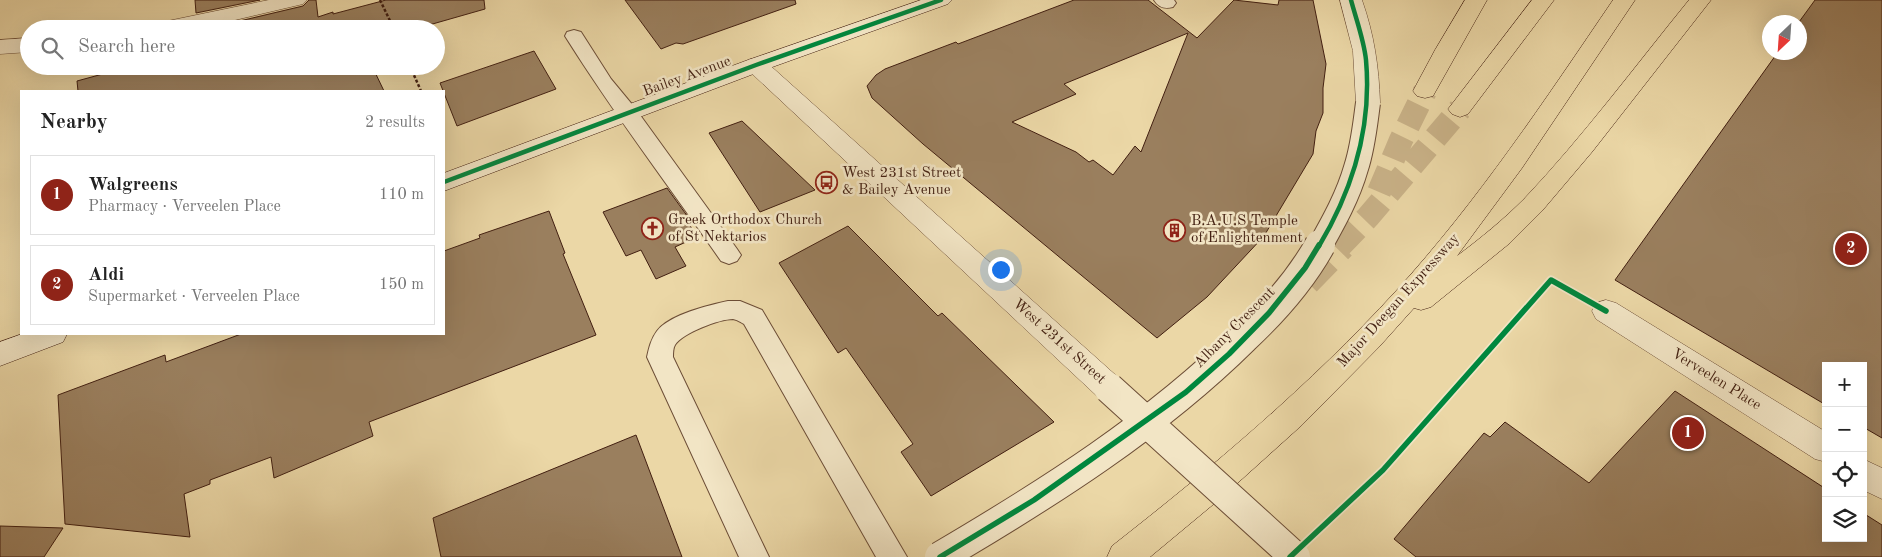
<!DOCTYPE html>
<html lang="en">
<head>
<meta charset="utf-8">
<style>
	:root { --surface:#fff; --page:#f6f6f6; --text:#222; --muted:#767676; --line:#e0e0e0; --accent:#8f2418 }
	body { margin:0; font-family:"Old Standard TT",serif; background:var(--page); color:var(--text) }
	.controls { position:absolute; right:15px; bottom:15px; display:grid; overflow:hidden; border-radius:0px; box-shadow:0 5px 20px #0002 }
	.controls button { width:45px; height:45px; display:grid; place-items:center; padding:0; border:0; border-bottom:1px solid var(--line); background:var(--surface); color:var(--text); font:25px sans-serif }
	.compass { position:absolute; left:1762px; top:15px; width:45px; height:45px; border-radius:50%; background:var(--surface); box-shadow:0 5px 20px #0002; rotate:205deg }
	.you { position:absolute; left:1000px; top:269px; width:18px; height:18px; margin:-12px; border:4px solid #fff; border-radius:50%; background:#1a73e8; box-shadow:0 0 0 8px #1a73e833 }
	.badge { display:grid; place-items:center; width:32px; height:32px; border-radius:50%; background:var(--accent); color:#fff; font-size:16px; font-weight:700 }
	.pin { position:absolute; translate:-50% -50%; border:2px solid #fff; box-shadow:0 1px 5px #0006 }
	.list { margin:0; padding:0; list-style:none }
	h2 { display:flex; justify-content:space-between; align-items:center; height:65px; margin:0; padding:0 20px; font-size:21px }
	h2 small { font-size:16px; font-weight:400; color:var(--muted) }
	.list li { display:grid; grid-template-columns:32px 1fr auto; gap:15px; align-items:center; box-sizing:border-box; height:80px; margin:0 10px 10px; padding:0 10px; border:1px solid var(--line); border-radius:0px }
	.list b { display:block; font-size:19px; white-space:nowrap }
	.list p { margin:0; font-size:16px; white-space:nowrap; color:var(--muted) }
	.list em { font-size:16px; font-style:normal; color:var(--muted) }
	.icon { flex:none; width:28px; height:28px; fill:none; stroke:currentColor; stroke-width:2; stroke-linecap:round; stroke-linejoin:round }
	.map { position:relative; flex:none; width:1882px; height:557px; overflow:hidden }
	.search { position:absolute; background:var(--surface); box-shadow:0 5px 20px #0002; left:20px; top:20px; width:425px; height:55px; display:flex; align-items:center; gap:12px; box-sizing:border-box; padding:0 18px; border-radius:28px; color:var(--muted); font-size:19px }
	.panel { position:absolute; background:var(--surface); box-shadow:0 5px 20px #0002; left:20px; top:90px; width:425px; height:245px; border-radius:0px }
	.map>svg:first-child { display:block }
	.building { fill:#9a7f5e; stroke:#421f11; fill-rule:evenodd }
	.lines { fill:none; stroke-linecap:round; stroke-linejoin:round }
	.highway-tunnel-far1 { stroke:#c9b288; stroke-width:24; stroke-dasharray:24 12; stroke-linecap:butt }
	.highway-tunnel { stroke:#c9b288; stroke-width:30; stroke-dasharray:30 15; stroke-linecap:butt }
	.lane-casing { stroke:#6c4d36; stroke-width:2 }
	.street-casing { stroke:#6c4d36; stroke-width:1 }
	.secondary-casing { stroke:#421f11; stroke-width:1 }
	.highway-casing { stroke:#421f11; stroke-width:1 }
	.path { stroke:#421f11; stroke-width:2.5; stroke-dasharray:3 2; stroke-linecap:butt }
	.lane { fill:#f2e5c5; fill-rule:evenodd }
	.street { fill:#f2e5c5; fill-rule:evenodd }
	.secondary { fill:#f2e5c5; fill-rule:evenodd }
	.highway { fill:#ebd7a6; fill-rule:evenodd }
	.street-bridge-far1-casing { stroke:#6c4d36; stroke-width:26; stroke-linecap:butt }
	.street-bridge-casing { stroke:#6c4d36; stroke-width:32; stroke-linecap:butt }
	.street-bridge-far1 { stroke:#f2e5c5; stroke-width:24 }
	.street-bridge { stroke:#f2e5c5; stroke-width:30 }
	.cycleway-far1-casing { stroke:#f2e5c5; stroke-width:7 }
	.cycleway-casing { stroke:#f2e5c5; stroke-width:9 }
	.cycleway-far1 { stroke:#00873e; stroke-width:4.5 }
	.cycleway { stroke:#00873e; stroke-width:5.5 }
	.labels { text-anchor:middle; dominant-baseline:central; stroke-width:5; stroke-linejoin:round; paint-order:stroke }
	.street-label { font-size:15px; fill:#421f11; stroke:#f2e5c5 }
	.poi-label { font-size:15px; fill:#421f11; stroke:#f2e5c5; text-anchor:start }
</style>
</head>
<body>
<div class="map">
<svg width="1882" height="557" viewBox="0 0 1882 557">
	<rect width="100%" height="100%" fill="#ebd7a6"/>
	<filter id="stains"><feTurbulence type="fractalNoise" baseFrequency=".004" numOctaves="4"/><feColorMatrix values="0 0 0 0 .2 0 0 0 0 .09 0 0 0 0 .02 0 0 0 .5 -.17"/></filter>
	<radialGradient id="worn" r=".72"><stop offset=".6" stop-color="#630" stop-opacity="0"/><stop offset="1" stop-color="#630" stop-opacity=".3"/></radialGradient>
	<path class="building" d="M195 0H260L196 13Z
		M309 0H316L318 17 333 12V14L386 0H484L485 9 415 29H206L303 6Z
		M625 0H795L796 4 683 44 676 43 661 49Z
		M1074 0H1148L1197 38 1234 0 1278 5 1279 0H1313L1326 64 1323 88V113L1316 131 1313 154 1264 236 1207 297 1157 338 923 144 872 98 867 86 876 75 885 69 956 42 958 44ZM1188 33 1141 152 1135 146 1113 175 1093 160 1089 162 1076 152 1012 122 1076 94 1064 84Z
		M1815 0H1882V438L1863 427V366H1826V405L1615 280 1778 52H1800L1799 22Z
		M534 51 556 89 457 126 440 83Z
		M132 66H372L384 91H78L77 81Z
		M742 121 815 190 760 212 709 133Z
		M667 188 688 217 686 219 697 237 675 247 686 266 656 279 641 250 626 256 603 212Z
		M549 211 565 253 563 254 596 335 369 422 373 436 274 478 271 457 210 480V484L184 494 190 537 65 524 58 395 165 355 166 362 241 334H444V251L480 238 479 235Z
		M848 226 938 316 942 313 1054 422 931 496 901 452 913 444 846 348 838 353 779 263Z
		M1675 391 1826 489V538H1863V513L1882 525V557H1416L1394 539 1484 433 1490 437 1505 422 1589 483Z
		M636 435 682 557H441L433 518Z
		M0 526 63 528 44 557H0Z"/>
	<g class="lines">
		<path class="highway-tunnel-far1" d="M1379 192 1401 140 1425 91
			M1340 246 1368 217 1460 109"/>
		<path class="highway-tunnel" d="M1306 281 1341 245"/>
		<defs>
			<path id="lane" d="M1154 0H1174L1176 3 1173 7C1165 9 1159 8 1154 0Z
				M574 30 581 32 611 79 635 108 737 249 741 255 737 261 729 264 721 261C669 186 613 113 565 36L567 32Z
				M728 301H740L762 310 907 557H876L744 324C740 322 738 320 733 319 720 319 682 333 675 345 673 348 673 353 673 357L769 557H739L647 357C649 348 651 339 657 331 669 315 709 305 728 301Z"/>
			<path id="street" d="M269 0H307L303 4 197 29H152L155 24 163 22Z
				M1340 0H1362C1374 34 1379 67 1380 103L1376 108 1368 111 1360 108 1356 103 1353 51Z
				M29 38V52L0 54V40Z
				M756 58 764 60 1120 379 1124 388 1120 397 1109 400 1098 397 748 70 745 65 748 60Z
				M1606 300 1616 303 1826 432V462L1815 459 1596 319 1592 311 1596 303Z
				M1863 459 1882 468V499L1863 490Z"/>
			<path id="secondary" d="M921 0H952L948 4 764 70 444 191V173L748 60Z
				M22 334H67L63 342 0 366V342Z"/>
			<path id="highway" d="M1465 0H1487L1433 96 1425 98 1417 96 1413 91 1435 50Z
				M1532 0H1554L1468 114 1460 117 1452 114 1448 109 1452 104Z
				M1613 0H1635L1522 168 1457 256C1481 238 1503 220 1524 199 1582 138 1636 65 1689 0H1711L1592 152 1542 211 1510 243 1431 307 1421 310 1414 308 1379 347 1302 425 1221 498 1150 557H1107L1112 546C1213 467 1310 385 1396 291 1478 201 1545 100 1613 0Z"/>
		</defs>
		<use href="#lane" class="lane-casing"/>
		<use href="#street" class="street-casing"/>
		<use href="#secondary" class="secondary-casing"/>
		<use href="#highway" class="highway-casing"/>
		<path class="path" d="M380 0 394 29
			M410 66 421 91"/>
		<use href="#lane" class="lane"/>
		<use href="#street" class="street"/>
		<use href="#secondary" class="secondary"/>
		<use href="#highway" class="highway"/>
		<defs>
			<path id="street-bridge-far1" d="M1320 246C1334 221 1348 196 1356 168 1363 147 1365 125 1368 103"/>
			<path id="street-bridge" d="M1109 388 1295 557
				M940 557C1047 494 1155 426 1244 338 1273 311 1301 279 1320 245"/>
		</defs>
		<use href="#street-bridge-far1" class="street-bridge-far1-casing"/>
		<use href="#street-bridge" class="street-bridge-casing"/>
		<use href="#street-bridge-far1" class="street-bridge-far1"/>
		<use href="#street-bridge" class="street-bridge"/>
		<defs>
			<path id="cycleway-far1" d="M444 182 756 65 941 0
				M1319 246C1353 189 1372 127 1366 60 1364 40 1356 19 1351 0"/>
			<path id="cycleway" d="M940 557 1034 500 1186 392 1229 354 1269 313 1305 268 1319 245
				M1290 557 1383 470 1551 280 1606 311"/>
		</defs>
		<use href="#cycleway-far1" class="cycleway-far1-casing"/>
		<use href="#cycleway" class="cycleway-casing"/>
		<use href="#cycleway-far1" class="cycleway-far1"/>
		<use href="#cycleway" class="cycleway"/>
	</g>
	<defs>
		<symbol id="bus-ring" viewBox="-11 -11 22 22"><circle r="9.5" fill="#f2e5c5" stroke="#8f2418" stroke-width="1.5"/><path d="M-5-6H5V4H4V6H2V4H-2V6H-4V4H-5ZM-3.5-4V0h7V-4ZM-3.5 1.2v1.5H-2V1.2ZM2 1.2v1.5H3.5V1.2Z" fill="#8f2418"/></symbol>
		<symbol id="church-ring" viewBox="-11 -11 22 22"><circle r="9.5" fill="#f2e5c5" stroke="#8f2418" stroke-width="1.5"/><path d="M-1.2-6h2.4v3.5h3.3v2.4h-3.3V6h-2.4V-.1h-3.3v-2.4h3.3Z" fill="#8f2418"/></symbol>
		<symbol id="building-ring" viewBox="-11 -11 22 22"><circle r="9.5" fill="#f2e5c5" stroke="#8f2418" stroke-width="1.5"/><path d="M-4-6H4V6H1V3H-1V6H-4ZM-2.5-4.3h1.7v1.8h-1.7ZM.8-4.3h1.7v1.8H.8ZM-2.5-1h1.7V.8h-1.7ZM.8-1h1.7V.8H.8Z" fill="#8f2418"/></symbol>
	</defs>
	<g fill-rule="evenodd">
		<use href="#bus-ring" x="814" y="170" width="25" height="25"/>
		<use href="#church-ring" x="640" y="216" width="25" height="25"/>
		<use href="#building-ring" x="1162" y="218" width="25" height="25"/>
	</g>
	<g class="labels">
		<g class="street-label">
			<text transform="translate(687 77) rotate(-20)">Bailey Avenue</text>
			<text transform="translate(1399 301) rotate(-48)">Major Deegan Expressway</text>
			<text transform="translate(1235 328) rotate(-45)">Albany Crescent</text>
			<text transform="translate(1059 342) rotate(42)">West 231st Street</text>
			<text transform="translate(1716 380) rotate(32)">Verveelen Place</text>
		</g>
		<g class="poi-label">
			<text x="842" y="173">West 231st Street<tspan x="842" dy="17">&amp; Bailey Avenue</tspan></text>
			<text x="668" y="220">Greek Orthodox Church<tspan x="668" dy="17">of St Nektarios</tspan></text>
			<text x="1191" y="221">B.A.U.S Temple<tspan x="1191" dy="17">of Enlightenment</tspan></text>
		</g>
	</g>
	<rect width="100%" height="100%" filter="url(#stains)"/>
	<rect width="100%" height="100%" fill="url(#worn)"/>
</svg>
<div class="controls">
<button>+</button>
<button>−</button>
<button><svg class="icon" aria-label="locate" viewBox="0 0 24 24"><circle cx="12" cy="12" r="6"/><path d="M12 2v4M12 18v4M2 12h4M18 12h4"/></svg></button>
<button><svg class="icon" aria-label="layers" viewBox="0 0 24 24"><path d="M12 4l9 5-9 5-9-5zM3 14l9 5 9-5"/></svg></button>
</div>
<svg class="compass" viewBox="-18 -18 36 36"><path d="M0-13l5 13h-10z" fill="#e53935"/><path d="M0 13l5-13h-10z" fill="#767676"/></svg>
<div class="you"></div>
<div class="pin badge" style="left:1688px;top:433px">1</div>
<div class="pin badge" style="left:1851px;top:249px">2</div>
<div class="search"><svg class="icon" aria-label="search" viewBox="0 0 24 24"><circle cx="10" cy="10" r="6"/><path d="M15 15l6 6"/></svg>Search here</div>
<section class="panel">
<h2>Nearby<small>2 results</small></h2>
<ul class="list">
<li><span class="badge">1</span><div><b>Walgreens</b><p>Pharmacy · Verveelen Place</p></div><em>110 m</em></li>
<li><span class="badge">2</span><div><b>Aldi</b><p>Supermarket · Verveelen Place</p></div><em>150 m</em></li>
</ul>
</section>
</div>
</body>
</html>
